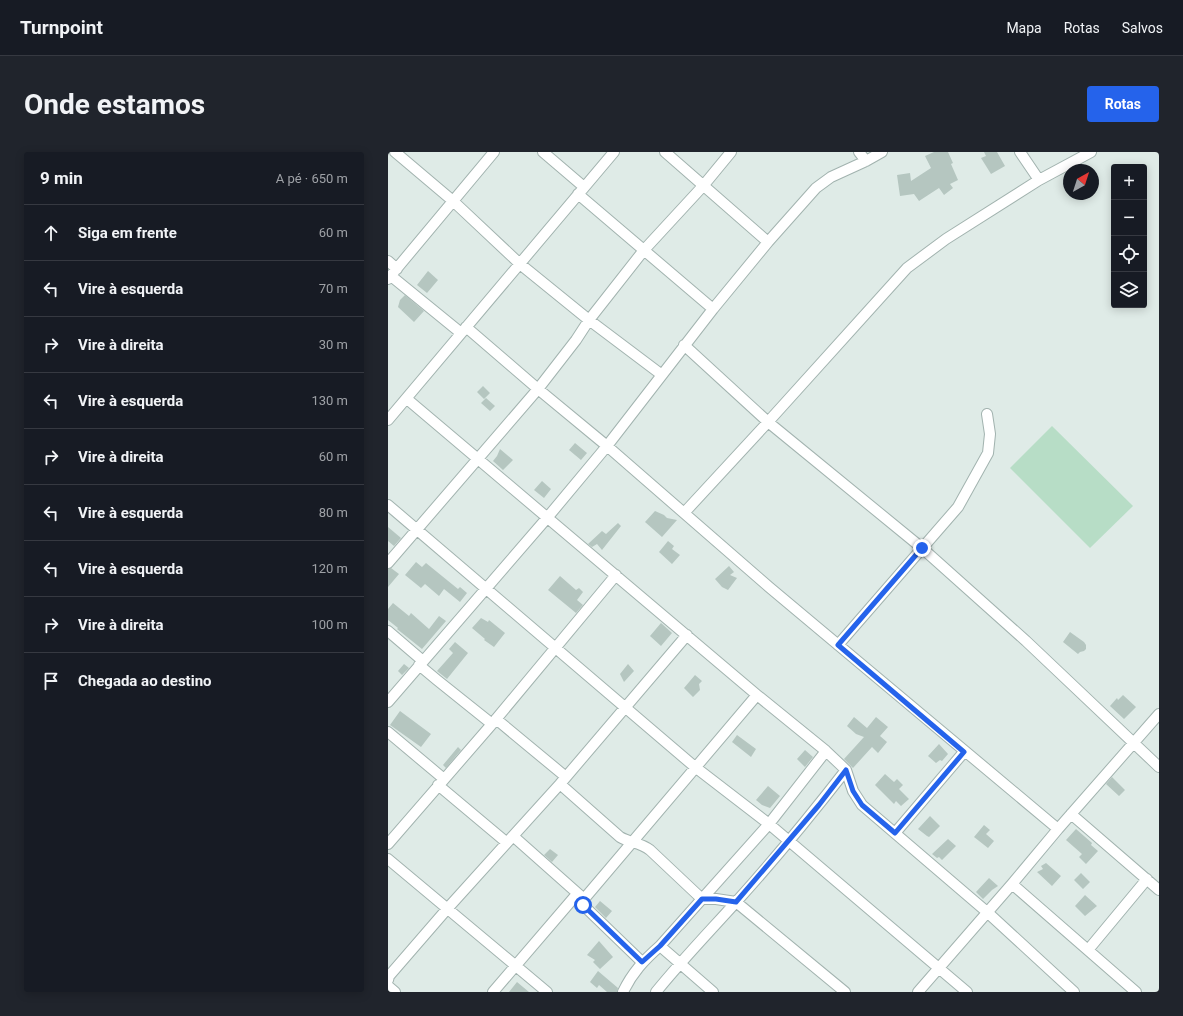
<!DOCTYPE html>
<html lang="pt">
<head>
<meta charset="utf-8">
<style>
	:root { --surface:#171b24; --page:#20242c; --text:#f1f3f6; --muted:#9ea1a6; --line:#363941; --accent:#2563eb }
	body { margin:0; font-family:Roboto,sans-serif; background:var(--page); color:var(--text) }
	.controls { position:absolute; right:12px; top:12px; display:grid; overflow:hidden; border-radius:4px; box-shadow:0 2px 10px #0003 }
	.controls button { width:36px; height:36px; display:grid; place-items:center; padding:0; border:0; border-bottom:1px solid var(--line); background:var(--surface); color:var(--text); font:20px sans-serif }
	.compass { position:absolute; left:675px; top:12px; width:36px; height:36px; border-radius:50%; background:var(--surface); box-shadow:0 2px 10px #0003; rotate:39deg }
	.stop { position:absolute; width:12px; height:12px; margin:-9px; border:3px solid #2563eb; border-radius:50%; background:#fff }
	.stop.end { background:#2563eb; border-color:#fff; box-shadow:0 1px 4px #0008 }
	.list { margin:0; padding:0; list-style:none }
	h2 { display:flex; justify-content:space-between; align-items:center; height:52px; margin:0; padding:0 16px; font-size:17px }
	h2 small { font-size:13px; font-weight:400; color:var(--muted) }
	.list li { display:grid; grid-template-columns:26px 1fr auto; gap:12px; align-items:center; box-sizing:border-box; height:56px; padding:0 16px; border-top:1px solid var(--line) }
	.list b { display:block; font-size:15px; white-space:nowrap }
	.list em { font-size:13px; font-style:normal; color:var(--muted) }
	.icon { flex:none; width:22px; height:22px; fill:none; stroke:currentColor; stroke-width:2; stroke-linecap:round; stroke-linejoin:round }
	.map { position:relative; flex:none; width:771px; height:840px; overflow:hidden; border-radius:4px }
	header { display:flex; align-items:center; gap:24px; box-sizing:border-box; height:56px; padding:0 20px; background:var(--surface); border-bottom:1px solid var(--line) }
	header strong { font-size:19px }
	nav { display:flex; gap:22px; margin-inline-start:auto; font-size:14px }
	.intro { display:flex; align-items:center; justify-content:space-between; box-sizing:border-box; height:96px; padding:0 24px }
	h1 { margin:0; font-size:28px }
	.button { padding:10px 18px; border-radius:4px; background:var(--accent); color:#fff; font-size:14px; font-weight:700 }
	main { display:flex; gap:24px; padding:0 24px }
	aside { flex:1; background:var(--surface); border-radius:4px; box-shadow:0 2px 10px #0003 }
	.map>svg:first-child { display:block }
	.green { fill:#b7ddc6 }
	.building { fill:#b5c6c0 }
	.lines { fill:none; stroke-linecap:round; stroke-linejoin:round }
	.minor-casing { stroke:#a2b3af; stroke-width:12 }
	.minor { stroke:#fff; stroke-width:10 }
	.route { stroke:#2563eb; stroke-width:5 }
</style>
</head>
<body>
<header>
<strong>Turnpoint</strong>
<nav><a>Mapa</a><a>Rotas</a><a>Salvos</a></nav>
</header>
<div class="intro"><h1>Onde estamos</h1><a class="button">Rotas</a></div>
<main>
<aside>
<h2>9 min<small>A pé · 650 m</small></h2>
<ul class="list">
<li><svg class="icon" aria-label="ahead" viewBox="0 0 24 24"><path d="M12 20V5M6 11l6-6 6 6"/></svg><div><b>Siga em frente</b></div><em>60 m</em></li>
<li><svg class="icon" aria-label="left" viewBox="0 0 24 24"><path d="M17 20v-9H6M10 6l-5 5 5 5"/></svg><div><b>Vire à esquerda</b></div><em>70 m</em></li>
<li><svg class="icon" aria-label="right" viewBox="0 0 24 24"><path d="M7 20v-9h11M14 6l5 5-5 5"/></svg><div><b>Vire à direita</b></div><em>30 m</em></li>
<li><svg class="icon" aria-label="left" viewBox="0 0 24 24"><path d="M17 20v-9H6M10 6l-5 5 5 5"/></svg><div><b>Vire à esquerda</b></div><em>130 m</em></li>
<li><svg class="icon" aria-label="right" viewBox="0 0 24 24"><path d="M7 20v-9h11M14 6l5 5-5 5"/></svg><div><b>Vire à direita</b></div><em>60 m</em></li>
<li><svg class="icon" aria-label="left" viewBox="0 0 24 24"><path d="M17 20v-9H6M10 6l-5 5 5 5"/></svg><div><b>Vire à esquerda</b></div><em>80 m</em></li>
<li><svg class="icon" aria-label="left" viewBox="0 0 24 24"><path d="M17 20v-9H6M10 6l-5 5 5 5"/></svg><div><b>Vire à esquerda</b></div><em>120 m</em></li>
<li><svg class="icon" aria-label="right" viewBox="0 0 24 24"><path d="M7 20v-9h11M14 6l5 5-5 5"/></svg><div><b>Vire à direita</b></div><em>100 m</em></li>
<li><svg class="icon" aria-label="arrive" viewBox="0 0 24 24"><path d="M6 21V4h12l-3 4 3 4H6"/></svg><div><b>Chegada ao destino</b></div></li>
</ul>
</aside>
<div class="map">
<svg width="771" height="840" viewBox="0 0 771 840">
	<rect width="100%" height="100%" fill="#dfebe7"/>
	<path class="green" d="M664 274 745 354 702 396 622 316Z"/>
	<path class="building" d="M546 0H560L565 11 563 12 570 28 562 32 565 36 556 43 551 36 531 49 526 42 512 44 509 23 522 21 523 29 543 16 537 4Z
		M596 0H609L617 14 603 22 593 6 598 4Z
		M40 119 50 128 39 141 29 133Z
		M17 143 36 159 26 170 10 155 12 148Z
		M95 234 102 241 96 247 89 240Z
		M98 246 107 254 102 259 93 251Z
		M187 291 199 301 193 308 181 298Z
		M112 297 125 308 115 318 105 309 109 304Z
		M154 329 163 337 156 346 146 338Z
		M267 359 276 363 279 366 289 368 274 385 257 370Z
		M230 371 233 374 214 398 209 392 204 395 200 392 214 379 218 382Z
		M0 375 13 386 6 394 0 389Z
		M280 389 286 394 284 397 292 403 284 412 271 400Z
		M28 410 34 415 38 411 70 437 72 435 79 441 72 450 56 437 51 444 37 432 33 436 17 423Z
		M341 414 346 420 342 423 349 426 340 438 334 435 327 427Z
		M3 416 11 422 0 435V417Z
		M172 424 188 438 191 436 195 440 189 448 195 453 188 461 160 438Z
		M5 451 21 464 23 461 41 477 51 464 58 469 34 497 9 477 10 476 0 468V457Z
		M93 466 100 470 101 468 117 481 106 495 96 488 97 487 84 476Z
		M273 471 284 481 273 494 262 484Z
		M682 480 696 490 698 493V497L696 499 692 500 690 502 675 490Z
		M67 490 80 501 59 527 49 519 65 501 61 497Z
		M16 512 21 516 14 523 10 519Z
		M240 512 246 519 236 530 232 522Z
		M307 523 314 529 311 532 312 538 305 545 296 536Z
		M735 543 748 555 736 567 722 554 729 546 730 548Z
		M12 559 43 582 33 595 2 573Z
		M466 565 479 576 488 565 500 575 492 584 499 590 490 601 484 595 465 616 456 607 476 585 468 582 459 574Z
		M349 583 368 597 363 605 344 590Z
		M551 592 560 602 554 609 552 608 548 611 540 604Z
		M70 595 73 598 58 616 55 613Z
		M417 598 425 605 417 615 409 607Z
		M497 622 506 630 509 627 515 633 511 637 521 647 513 654 508 649 506 652 487 633Z
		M724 625 737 638 731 644 718 632Z
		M380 634 392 644 382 656 374 653 368 648Z
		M542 664 552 674 541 685 539 684 530 677Z
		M596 673 602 678 598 682 606 689 600 696 586 685Z
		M688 677 704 691 703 693 710 699 698 712 691 705 694 702 678 688Z
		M560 687 568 694 554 708 551 705 549 706 544 702Z
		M162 697 170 703 164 710 156 703Z
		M658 711 673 724 664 734 649 720 655 717 653 714Z
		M693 721 702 730 695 737 686 728Z
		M601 726 610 734 604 738 595 747 588 740Z
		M697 743 709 754 697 764 687 754Z
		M212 749 224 759 218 766 207 755Z
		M211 789 225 805 212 817 205 810 207 808 199 803Z
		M210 819 230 836 229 840H219L211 833 209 836 202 830Z
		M129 830 141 840H121Z"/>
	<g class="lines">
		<defs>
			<path id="minor" d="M7 0 65 49 132 112 201 168 274 223
				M155 0 196 35
				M277 0 380 90
				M471 0 478 9
				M632 0 651 28
				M190 42 325 157
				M0 109 9 117
				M3 124 73 181
				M0 127 106 0
				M78 175 150 237 219 294 381 435 670 677
				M296 193 380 270 534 396 638 489 771 615
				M19 247 369 543 438 599 458 618 465 639 474 653 599 760 686 840
				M0 268 226 0
				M0 353 307 615 381 672 579 840
				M296 361 380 270 519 116 558 87 651 28 703 0
				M0 411 150 237 188 188 201 168 256 98 315 34 343 0
				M0 479 35 509
				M450 493 570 355 600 301 602 282 599 262
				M31 513 49 528 104 572
				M0 550 159 366 219 294 325 157 380 90 428 36 443 25 478 9 494 0
				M108 567 178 625
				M0 580 56 627
				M172 632 232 685C242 691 252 690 262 698L314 747H328L348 750 457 840
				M50 633 118 690
				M683 662 771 738
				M507 681 576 600
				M125 684 196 747 195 753 254 810
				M0 692 104 572 228 423
				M0 707 159 840
				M624 732 748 840
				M196 747 369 543
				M272 794 325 840
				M700 798 759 727
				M0 828 1 824 59 757 172 632 299 483
				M0 834 7 840
				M105 840 189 742
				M235 840C244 821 256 808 272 794L381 672 438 599
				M268 840C294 808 322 779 349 749 387 707 423 663 458 618
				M530 840 624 732 670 677 771 562"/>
		</defs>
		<use href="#minor" class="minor-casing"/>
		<use href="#minor" class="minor"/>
	</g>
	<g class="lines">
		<path class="route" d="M195 753 254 810 272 794 314 747H328L348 750 431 653 458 618 465 639 474 653 507 681 576 600 450 493 534 396"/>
	</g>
</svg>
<div class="controls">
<button>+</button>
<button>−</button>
<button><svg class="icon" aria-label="locate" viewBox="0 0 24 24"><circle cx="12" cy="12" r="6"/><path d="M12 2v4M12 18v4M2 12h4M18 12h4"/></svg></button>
<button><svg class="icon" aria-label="layers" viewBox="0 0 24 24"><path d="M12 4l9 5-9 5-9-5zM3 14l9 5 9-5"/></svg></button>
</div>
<svg class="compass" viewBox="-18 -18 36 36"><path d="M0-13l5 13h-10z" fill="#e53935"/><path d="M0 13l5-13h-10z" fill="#9ea1a6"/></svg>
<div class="stop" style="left:195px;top:753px"></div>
<div class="stop end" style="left:534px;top:396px"></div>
</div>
</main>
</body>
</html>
